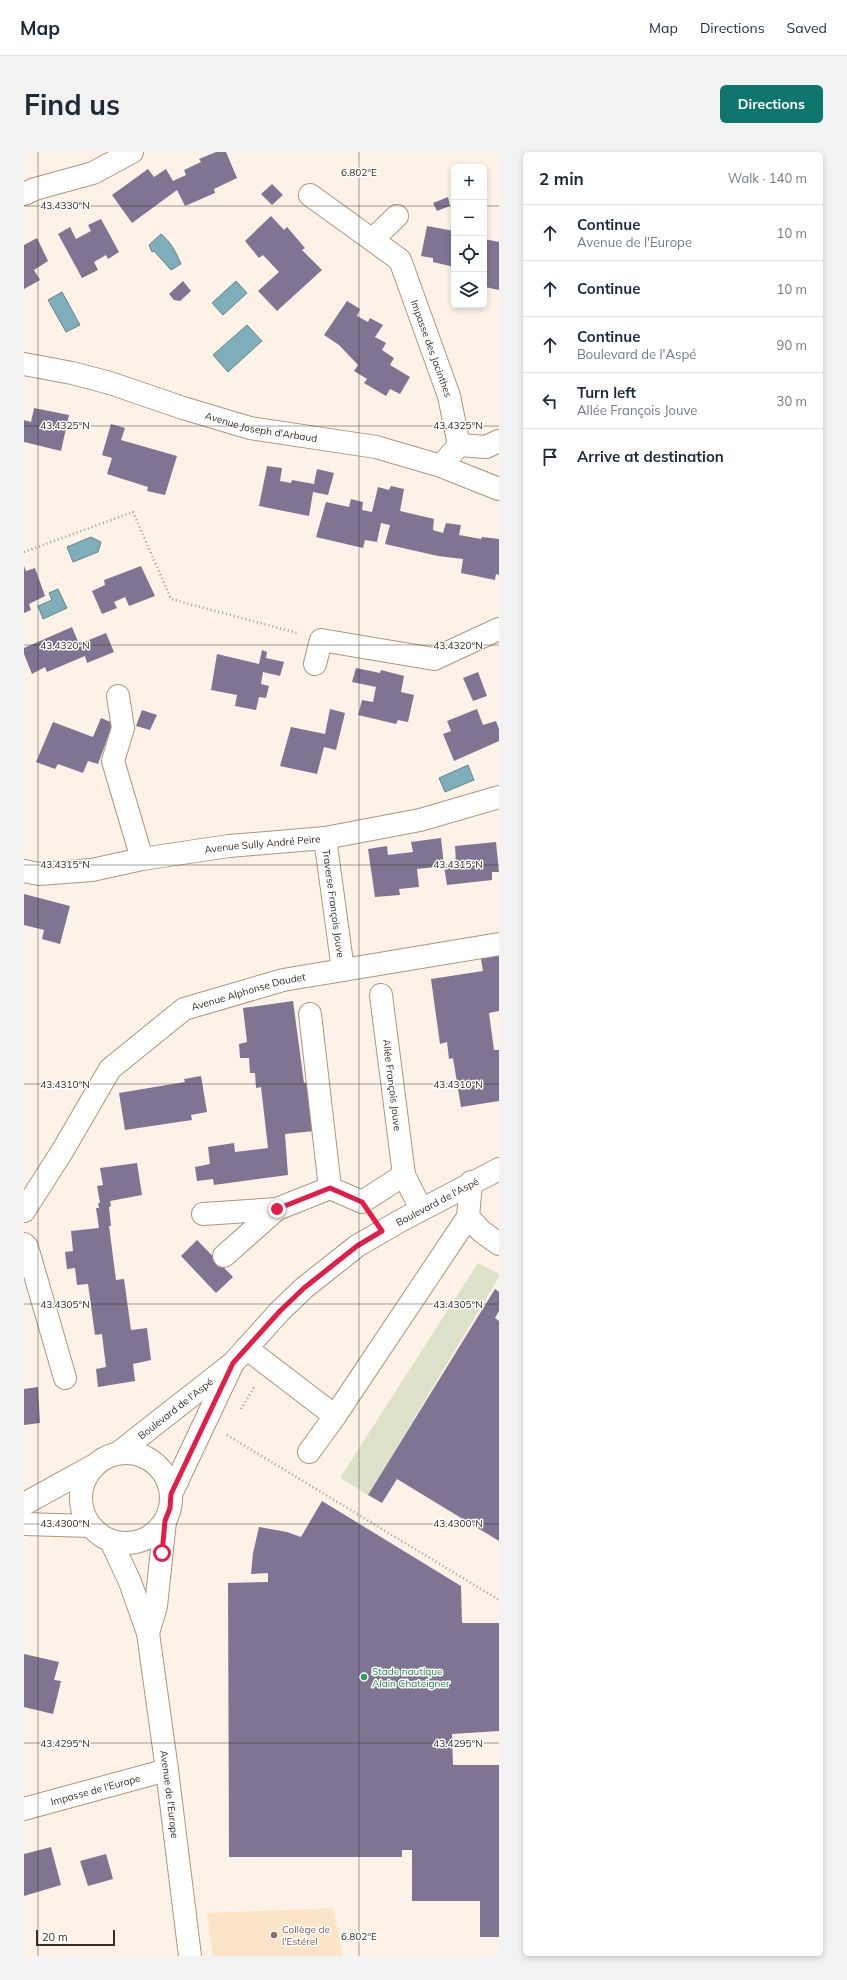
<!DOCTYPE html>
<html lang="en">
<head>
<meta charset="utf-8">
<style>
	:root { --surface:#fff; --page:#f2f2f3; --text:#1f2937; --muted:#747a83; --line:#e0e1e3; --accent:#0f766e }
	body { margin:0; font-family:Mulish,sans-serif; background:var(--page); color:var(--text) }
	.controls { position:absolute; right:12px; top:12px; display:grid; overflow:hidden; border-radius:6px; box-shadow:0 2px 6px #0003 }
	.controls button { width:36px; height:36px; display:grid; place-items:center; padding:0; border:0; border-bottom:1px solid var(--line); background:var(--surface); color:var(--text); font:20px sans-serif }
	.scale { position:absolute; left:12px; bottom:10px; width:79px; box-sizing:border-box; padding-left:4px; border:2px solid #362c22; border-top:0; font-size:11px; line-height:14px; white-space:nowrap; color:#362c22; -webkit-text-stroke:3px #fff; paint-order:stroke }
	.stop { position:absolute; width:12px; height:12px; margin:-9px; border:3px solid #e11d48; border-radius:50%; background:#fff }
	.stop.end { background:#e11d48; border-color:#fff; box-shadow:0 1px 4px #0008 }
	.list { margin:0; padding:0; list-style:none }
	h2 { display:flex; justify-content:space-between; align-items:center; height:52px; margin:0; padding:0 16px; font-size:17px }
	h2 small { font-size:13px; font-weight:400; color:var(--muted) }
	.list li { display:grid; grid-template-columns:26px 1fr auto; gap:12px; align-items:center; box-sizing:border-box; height:56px; padding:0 16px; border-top:1px solid var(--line) }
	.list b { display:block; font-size:15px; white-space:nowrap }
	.list p { margin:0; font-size:13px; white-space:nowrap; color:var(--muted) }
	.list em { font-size:13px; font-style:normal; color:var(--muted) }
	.icon { flex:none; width:22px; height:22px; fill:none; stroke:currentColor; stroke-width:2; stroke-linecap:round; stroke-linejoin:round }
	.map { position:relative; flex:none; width:475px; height:1804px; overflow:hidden; border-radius:6px }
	header { display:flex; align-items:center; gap:24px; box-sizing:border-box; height:56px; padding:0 20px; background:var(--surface); border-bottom:1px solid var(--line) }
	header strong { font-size:19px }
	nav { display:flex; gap:22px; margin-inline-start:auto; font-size:14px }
	.intro { display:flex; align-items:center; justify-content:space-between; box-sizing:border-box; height:96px; padding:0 24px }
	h1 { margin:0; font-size:28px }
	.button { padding:10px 18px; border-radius:6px; background:var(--accent); color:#fff; font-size:14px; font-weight:700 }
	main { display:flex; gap:24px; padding:0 24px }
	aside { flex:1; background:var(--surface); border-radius:6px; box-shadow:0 2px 6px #0003 }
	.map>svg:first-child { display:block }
	.built { fill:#fce4c9 }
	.green { fill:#dee1c9 }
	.water { fill:#7daeb9; stroke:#68878c }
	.building { fill:#7f7592 }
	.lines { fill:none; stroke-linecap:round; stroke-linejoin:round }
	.minor-casing { stroke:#ae967d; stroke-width:24 }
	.path { stroke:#a59b90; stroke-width:2.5; stroke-dasharray:1 3; stroke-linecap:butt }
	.minor { stroke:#fff; stroke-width:22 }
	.route { stroke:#e11d48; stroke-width:5 }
	.ticks { fill:none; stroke:#362c22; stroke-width:1; stroke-opacity:0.45 }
	.leisure-dot { fill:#2e9e5b; stroke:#fff; stroke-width:1.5 }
	.education-dot { fill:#8d6e63; stroke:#fff; stroke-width:1.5 }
	.labels { text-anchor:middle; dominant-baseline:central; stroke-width:3; stroke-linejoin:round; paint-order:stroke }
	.street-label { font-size:10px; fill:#362c22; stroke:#fff }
	.leisure-label { font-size:10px; fill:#27864d; stroke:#fff; text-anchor:start }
	.education-label { font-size:10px; fill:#785e54; stroke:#fff; text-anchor:start }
	.ticks-label { font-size:10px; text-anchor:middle; fill:#362c22; stroke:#fff; stroke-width:3; stroke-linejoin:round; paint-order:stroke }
</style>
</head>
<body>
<header>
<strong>Map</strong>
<nav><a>Map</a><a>Directions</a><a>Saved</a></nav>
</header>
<div class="intro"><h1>Find us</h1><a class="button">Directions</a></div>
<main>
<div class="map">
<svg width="475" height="1804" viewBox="0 0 475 1804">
	<rect width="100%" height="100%" fill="#fcf2e7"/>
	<path class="built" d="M309 1756 319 1804H189L183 1761Z"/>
	<path class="green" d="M454 1111 475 1122V1125L344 1343 316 1326Z"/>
	<path class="water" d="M137 82C147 90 152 100 157 112L147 118 130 99 128 100 125 93Z
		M212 129 223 141 199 163 188 151Z
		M38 140 56 173 42 180 24 148Z
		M223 173 238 189 204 220 189 203Z
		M67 385 77 390 74 400 49 410 43 395Z
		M34 437 43 456 19 467 14 454 28 448 25 441Z
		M444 613 450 628 421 640 415 626Z"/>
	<path class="building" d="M192 0H202L213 26 190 37 191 41 161 54 153 38 108 71 88 43 124 17 130 25 142 17 149 29 162 23 160 18 177 10 175 7Z
		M248 32 259 43 248 53 237 42Z
		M424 45 426 54 413 59 409 51Z
		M247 64 260 78 263 75 281 96 278 98 298 118 253 159 234 139 255 120 239 103 235 106 221 89Z
		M77 67 95 100 84 107 82 103 70 110 74 118 58 126 34 82 46 75 52 87 67 79 64 73Z
		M403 74 430 79V115L409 110V106L397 104Z
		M13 86 24 109 10 118 16 128 0 137V93Z
		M460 87 475 90V138L461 135Z
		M159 129 167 139 156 149 150 148 145 142Z
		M323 149 336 157 333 164 344 170 346 166 359 173 351 185 362 191 358 198 370 206 366 213 386 225 376 242 366 237 362 244 340 231 343 227 330 219 334 213 315 193 300 183Z
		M10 256 45 263 37 299 0 290V268L7 270Z
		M87 272 101 276 97 288 153 304 141 343 123 339 124 335 83 322 88 306 78 303Z
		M243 314 258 316 256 329 267 331 268 328 290 332 293 317 310 321 304 343 289 340 285 364 235 354Z
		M367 334 380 337 376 359 410 367 409 378 419 381 422 371 437 373 435 383 457 387 458 385 475 387V423L472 422 471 428 437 421 439 407 414 404 361 392 366 373 357 371 353 390 341 388 339 396 292 385 302 350 325 355 327 347 339 350 338 358 348 360 354 335 365 338Z
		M0 414 2 419 11 416 21 444 5 452 7 458 0 461Z
		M117 414 131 444 105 454 101 445 90 450 93 456 78 462 68 439 81 433 80 428Z
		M48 475 55 492 82 481 90 500 63 511 61 504 23 520 21 515 8 522 0 502V496Z
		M238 498 243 500 242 506 260 510 256 524 239 520 237 532 245 534 242 546 235 545 232 558 211 554 213 543 187 538 193 502 235 512Z
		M332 516 356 521 357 518 380 524 377 540 390 543 384 570 374 568 372 572 334 563 338 548 349 550 352 535 328 530Z
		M454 520 463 544 449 549 439 526Z
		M306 557 321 561 312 598 300 595 293 622 256 614 267 575 301 582Z
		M453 557 459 573 472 569 475 577V589L430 609 419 582 427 579 423 569Z
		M118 558 133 563 126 578 112 574Z
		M77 566 89 571 74 612 64 609 59 621 34 612 31 617 12 610 29 570 69 585Z
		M417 686 420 714 432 712 431 694 472 690 475 720H468V728L423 733 420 714 393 717 395 735 375 737 376 743 351 745 344 697 363 694 364 703 389 700 387 690Z
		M0 742 46 754 36 792 18 787 20 778 0 773Z
		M475 799V859L465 861 470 898H475V949L437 955 429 906 425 907 423 890 416 892 407 827 459 819 456 801Z
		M269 849 280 931 284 930 290 979 261 982 264 1023 190 1033 189 1027 173 1029 171 1015 186 1012 184 995 210 991 211 1000 244 996 237 935 232 936 231 921H226L225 906H216L215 892 223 890 219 856Z
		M177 924 183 960 167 963 168 968 101 978 95 941 161 930 160 927Z
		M113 1011 118 1043 86 1049 87 1054 85 1055 87 1074H85L92 1128 100 1127 107 1178 123 1176 127 1208 109 1212 111 1229 74 1235 72 1217 82 1215 78 1182 71 1183 64 1132 53 1133 51 1116 43 1117 41 1100 49 1099 47 1079 75 1076 72 1056H75L74 1051H76L73 1034 79 1033 76 1016Z
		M173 1088 209 1125 192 1141 157 1104Z
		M471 1137 475 1140V1159L471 1166 475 1169V1389L373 1327 358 1351 344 1343Z
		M14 1235 16 1271 0 1273V1237Z
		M298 1349 437 1434 438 1471H475V1579L428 1582 429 1613H475V1785H456V1749H388V1698H378V1705H205L204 1431 244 1430V1421L227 1422 229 1401 235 1375 263 1380 277 1385Z
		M0 1502 35 1510 30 1528 37 1529 29 1562 0 1555Z
		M27 1695 37 1733 0 1744V1702Z
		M82 1702 89 1727 64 1734 56 1709Z"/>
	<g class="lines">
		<defs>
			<g id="minor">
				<path d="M0 42 11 37 69 21 108 0"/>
				<path id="s1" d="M286 43 376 108 425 244 435 293 417 314"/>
				<path d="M348 88 373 64"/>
				<path id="s2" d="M0 212 48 221 86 231 159 256 226 276 352 295 417 314 475 337"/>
				<path d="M435 293 462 295 475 289"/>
				<path d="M291 512 297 488 410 507 475 477"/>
				<path d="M94 544 99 576 89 609 118 707"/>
				<path id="s3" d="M301 686 319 818"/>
				<path id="s4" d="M0 719 15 722 68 718 118 707 205 694 301 686 396 668 475 645"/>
				<path d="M286 862 306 1036 338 1050 380 1023 357 843"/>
				<path d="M380 1023 397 1057"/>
				<path id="s5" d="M0 1059 39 998 86 917 160 857 259 828 475 792"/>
				<path d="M179 1062 253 1057"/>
				<path d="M444 1065 457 1079 475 1092"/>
				<path d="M0 1092 3 1095 41 1226"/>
				<path d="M200 1104 253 1057 306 1036"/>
				<path d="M222 1196 311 1264 444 1065 447 1030"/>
				<path d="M285 1300 311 1264"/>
				<circle cx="102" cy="1346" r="45"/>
				<path id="s6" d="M93 1302 209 1211 256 1159 280 1136 333 1094 376 1069 475 1017"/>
				<path d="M147 1342 207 1215"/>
				<path d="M0 1352 69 1314"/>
				<path d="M0 1372 66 1374"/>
				<path id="s7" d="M87 1389 106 1430 124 1481 143 1618 166 1804"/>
				<path d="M124 1481 132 1454 141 1369"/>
				<path id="s8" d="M0 1657 143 1618"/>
			</g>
		</defs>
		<use href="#minor" class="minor-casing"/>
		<path class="path" d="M0 400 109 360 147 447 273 481
			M217 1257 231 1234
			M203 1283 475 1448"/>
		<use href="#minor" class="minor"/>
	</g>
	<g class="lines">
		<path class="route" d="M138 1401 141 1369 146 1356 147 1342 209 1211 256 1159 280 1136 333 1094 358 1079 338 1050 306 1036 253 1057"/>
	</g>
	<path class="ticks" d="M14 0V1804M335 0V1804M0 54H430M460 54H475M0 274H475M0 493H475M0 713H475M0 932H475M0 1152H475M0 1372H475M0 1591H475"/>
	<circle class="leisure-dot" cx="340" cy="1525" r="4"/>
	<circle class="education-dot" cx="250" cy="1783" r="4"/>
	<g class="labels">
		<g class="street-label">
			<text stroke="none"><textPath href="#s1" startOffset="205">Impasse des Jacinthes</textPath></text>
			<text stroke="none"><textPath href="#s2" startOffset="246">Avenue Joseph d'Arbaud</textPath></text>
			<text stroke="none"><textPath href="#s4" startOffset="241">Avenue Sully André Peire</textPath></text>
			<text stroke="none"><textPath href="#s3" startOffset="66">Traverse François Jouve</textPath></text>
			<text stroke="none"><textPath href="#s5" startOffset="328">Avenue Alphonse Daudet</textPath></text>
			<text transform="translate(368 933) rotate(83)">Allée François Jouve</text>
			<text stroke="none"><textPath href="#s6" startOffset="410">Boulevard de l'Aspé</textPath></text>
			<text stroke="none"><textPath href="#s6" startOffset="74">Boulevard de l'Aspé</textPath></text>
			<text stroke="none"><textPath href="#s8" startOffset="74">Impasse de l'Europe</textPath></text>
			<text stroke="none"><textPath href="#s7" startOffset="262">Avenue de l'Europe</textPath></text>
		</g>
		<g class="leisure-label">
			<text x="348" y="1519">Stade nautique<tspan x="348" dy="12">Alain Chateigner</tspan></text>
		</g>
		<g class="education-label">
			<text x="258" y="1777">Collège de<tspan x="258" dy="12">l'Estérel</tspan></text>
		</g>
	</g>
	<g class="ticks-label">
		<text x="335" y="24">6.802°E</text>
		<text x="41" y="57">43.4330°N</text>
		<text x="41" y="277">43.4325°N</text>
		<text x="434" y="277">43.4325°N</text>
		<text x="41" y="497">43.4320°N</text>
		<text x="434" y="497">43.4320°N</text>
		<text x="41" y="716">43.4315°N</text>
		<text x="434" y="716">43.4315°N</text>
		<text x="41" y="936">43.4310°N</text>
		<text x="434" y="936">43.4310°N</text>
		<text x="41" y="1156">43.4305°N</text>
		<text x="434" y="1156">43.4305°N</text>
		<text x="41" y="1375">43.4300°N</text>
		<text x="434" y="1375">43.4300°N</text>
		<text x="41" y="1595">43.4295°N</text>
		<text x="434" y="1595">43.4295°N</text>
		<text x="335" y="1788">6.802°E</text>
	</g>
</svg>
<div class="controls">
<button>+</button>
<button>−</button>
<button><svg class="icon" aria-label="locate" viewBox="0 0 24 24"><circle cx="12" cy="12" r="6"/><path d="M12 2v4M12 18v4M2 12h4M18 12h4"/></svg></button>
<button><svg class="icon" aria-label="layers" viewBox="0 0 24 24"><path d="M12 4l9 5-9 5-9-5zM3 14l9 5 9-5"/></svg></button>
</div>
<div class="scale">20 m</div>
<div class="stop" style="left:138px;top:1401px"></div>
<div class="stop end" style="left:253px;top:1057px"></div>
</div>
<aside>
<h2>2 min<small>Walk · 140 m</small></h2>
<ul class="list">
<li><svg class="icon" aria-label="ahead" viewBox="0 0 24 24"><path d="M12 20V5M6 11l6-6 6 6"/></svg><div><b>Continue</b><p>Avenue de l'Europe</p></div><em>10 m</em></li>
<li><svg class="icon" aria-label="ahead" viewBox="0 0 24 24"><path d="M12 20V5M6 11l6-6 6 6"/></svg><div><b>Continue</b></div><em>10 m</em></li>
<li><svg class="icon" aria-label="ahead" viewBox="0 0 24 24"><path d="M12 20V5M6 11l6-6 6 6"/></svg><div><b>Continue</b><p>Boulevard de l'Aspé</p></div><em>90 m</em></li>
<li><svg class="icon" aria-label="left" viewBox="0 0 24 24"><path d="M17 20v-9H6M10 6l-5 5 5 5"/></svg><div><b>Turn left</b><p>Allée François Jouve</p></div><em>30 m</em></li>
<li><svg class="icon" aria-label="arrive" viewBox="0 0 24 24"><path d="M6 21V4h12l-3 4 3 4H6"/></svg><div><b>Arrive at destination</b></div></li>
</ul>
</aside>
</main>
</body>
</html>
